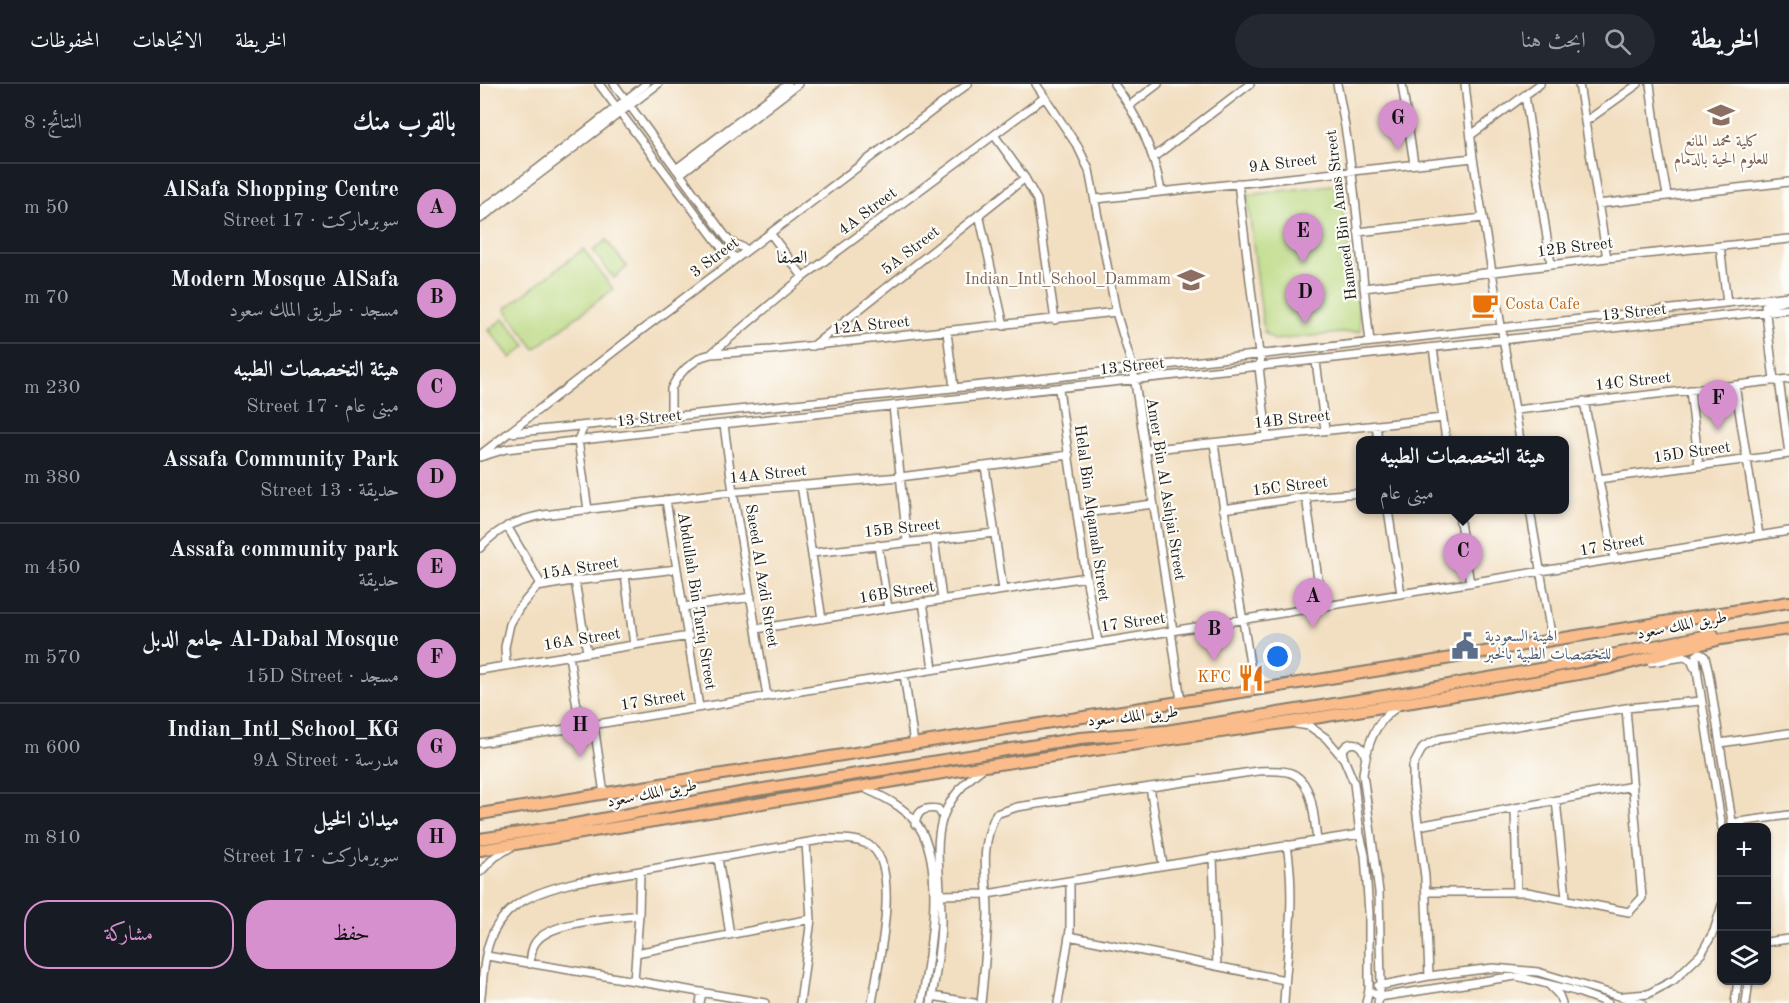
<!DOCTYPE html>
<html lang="ar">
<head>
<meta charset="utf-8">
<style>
	:root { --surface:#171b24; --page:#242831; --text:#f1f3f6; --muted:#9ea1a6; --line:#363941; --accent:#d690ce }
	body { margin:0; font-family:"Old Standard TT",Amiri,serif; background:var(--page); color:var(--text); direction:rtl }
	.controls { position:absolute; right:18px; bottom:18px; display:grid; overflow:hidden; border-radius:12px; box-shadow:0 2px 4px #0004 }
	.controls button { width:54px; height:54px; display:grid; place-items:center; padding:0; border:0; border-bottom:2px solid var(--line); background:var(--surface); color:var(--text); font:30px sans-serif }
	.you { position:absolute; left:798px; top:573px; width:21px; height:21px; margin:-15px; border:4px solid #fff; border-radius:50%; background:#1a73e8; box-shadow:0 0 0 9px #1a73e833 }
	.badge { display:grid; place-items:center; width:39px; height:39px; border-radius:50%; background:var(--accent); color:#111; font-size:20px; font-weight:700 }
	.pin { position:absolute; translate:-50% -50px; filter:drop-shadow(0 2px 3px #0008) }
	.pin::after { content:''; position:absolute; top:32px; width:21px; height:18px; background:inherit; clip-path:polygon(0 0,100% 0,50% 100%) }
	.popup { position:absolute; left:876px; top:352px; width:213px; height:78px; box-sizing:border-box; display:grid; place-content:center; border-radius:12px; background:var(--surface); filter:drop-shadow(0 2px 4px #0005); font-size:20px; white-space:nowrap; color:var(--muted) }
	.popup b { font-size:22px; color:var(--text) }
	.popup::after { content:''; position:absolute; left:50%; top:100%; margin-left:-12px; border:12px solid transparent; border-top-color:var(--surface) }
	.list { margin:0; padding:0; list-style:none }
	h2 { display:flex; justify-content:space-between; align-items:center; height:78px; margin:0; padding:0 24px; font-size:26px }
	h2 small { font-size:20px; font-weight:400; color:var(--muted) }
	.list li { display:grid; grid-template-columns:39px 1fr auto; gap:18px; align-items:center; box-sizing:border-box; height:90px; padding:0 24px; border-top:2px solid var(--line) }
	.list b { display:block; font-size:22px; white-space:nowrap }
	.list p { margin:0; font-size:20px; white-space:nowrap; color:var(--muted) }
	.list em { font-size:20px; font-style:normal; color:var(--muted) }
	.actions { display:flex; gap:12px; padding:18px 24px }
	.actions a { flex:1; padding:14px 0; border:2px solid var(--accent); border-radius:24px; text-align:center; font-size:21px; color:var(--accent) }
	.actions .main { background:var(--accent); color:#111 }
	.icon { flex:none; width:33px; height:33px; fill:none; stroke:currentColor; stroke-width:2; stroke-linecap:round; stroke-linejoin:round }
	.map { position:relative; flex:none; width:1309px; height:919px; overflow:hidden; direction:ltr }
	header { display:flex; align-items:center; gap:36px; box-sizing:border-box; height:84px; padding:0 30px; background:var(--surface); border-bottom:2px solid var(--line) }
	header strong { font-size:28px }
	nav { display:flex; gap:33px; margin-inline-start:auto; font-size:21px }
	.search { width:420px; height:54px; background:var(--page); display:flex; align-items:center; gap:15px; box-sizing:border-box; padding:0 21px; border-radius:33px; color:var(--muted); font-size:22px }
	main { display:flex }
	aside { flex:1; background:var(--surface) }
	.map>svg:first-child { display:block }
	.green { fill:#b9d87f; stroke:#6a7a4e; stroke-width:1.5 }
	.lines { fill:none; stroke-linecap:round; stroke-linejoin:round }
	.minor-casing { stroke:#877d6e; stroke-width:10 }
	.primary-casing { stroke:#877d6e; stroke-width:14 }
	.minor { stroke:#fff; stroke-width:7 }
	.primary { stroke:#f9bc8a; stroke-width:10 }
	.labels { text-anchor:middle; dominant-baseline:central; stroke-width:4.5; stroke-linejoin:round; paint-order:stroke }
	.education-label { font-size:16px; fill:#785e54; stroke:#fdfcf7 }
	.street-label { font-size:16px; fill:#1c1c1c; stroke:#fdfcf7 }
	.food-label { font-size:16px; fill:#c56008; stroke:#fdfcf7; text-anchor:start }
	.service-label { font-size:16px; fill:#4e5e75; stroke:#fdfcf7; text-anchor:start }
	.neighbourhood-label { font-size:18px; fill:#1c1c1c; stroke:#fdfcf7 }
</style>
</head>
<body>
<header>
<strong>الخريطة</strong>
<div class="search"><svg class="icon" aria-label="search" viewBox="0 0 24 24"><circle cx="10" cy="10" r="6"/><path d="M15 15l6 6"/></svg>ابحث هنا</div>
<nav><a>الخريطة</a><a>الاتجاهات</a><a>المحفوظات</a></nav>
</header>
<main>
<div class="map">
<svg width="1309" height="919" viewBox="0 0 1309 919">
	<rect width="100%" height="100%" fill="#fdfcf7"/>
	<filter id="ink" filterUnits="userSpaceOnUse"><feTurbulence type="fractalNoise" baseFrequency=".0167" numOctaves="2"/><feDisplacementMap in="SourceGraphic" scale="12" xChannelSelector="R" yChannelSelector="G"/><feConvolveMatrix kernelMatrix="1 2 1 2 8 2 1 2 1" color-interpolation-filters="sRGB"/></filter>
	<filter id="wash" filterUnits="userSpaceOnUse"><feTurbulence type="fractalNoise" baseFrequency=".008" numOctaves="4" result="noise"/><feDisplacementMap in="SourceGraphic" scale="24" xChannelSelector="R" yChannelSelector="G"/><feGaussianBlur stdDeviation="1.35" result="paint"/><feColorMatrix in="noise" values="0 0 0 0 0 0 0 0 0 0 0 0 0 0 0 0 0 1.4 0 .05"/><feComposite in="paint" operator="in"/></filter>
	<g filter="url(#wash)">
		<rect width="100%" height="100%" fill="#f2dec0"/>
		<path class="green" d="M860 100 881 247 794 256 784 248 767 111Z
			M126 156 147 183 134 194 113 167Z
			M103 165 133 205 55 265 25 225Z
			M24 234 46 262 31 274 9 246Z"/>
	</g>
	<g filter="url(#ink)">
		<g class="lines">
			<defs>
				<path id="minor" d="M119 0 241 163 256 174
					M134 0 249 157 268 166
					M556 0 598 63 609 86 636 228 653 285 693 547
					M634 0C659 33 674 67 681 107
					M857 0C875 84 880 172 890 258
					M922 0 934 80
					M985 0 993 74 1040 356
					M1099 0 1127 174
					M1170 0 1178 62 1187 111
					M1045 11 1071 180
					M649 22 678 0
					M1105 38 1158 0
					M514 51 545 94 557 116 575 236
					M991 51 1060 0
					M674 73 770 0
					M196 85 308 0
					M200 90 318 0
					M758 99 779 270
					M616 115 993 74
					M1118 120 1309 98
					M0 127 60 83 166 0
					M499 130 524 242
					M0 135 178 0
					M878 148 1003 134
					M290 149 323 193
					M1240 162 1247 219
					M884 204 1127 174 1309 155
					M467 248 474 304
					M333 262 545 94
					M953 264 966 356
					M232 269 323 193 565 13
					M782 269 779 283 787 352
					M836 277 845 346
					M1294 296 1285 222 1309 216
					M1299 296 1309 369
					M1255 301 1279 451
					M579 305 606 493 618 558
					M1210 306 1219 382
					M1104 317 1134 475
					M413 322 427 458
					M1036 326 1309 295
					M191 333V305L197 294 206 284 221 273 231 270 291 266 636 228
					M244 341 253 408 287 612
					M896 341 898 356
					M104 342 98 356 108 426
					M30 349 522 299 1309 212
					M734 359C745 442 762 523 774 606
					M665 366 963 334
					M0 371 159 248 488 0
					M0 373 26 365 196 345 1309 225
					M505 382 523 506
					M1118 395 1309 370
					M321 401 342 535
					M826 413 842 522
					M186 416 219 623
					M743 425 826 413 881 409
					M908 426 921 510
					M978 426 990 499
					M1050 426 1072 556
					M597 430 673 420
					M27 442 62 502
					M454 455 462 515
					M398 461 408 524
					M0 464C17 444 38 436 63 431L258 407 420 393 589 371
					M332 469 515 449
					M145 491 154 561
					M95 497 107 568
					M443 518 453 584
					M204 523 271 513
					M276 545 606 493
					M691 547 701 617
					M89 571 100 643
					M1171 578 1204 573 1211 576 1214 583
					M26 582 25 563 30 540 39 524 57 503 86 498 197 485
					M0 586 209 552
					M424 590 434 660
					M816 640 829 642 846 654 864 675 874 699 880 750 885 771 889 829V906L886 919
					M114 641 124 710
					M0 659 1309 447
					M1240 659 1309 649
					M864 675 862 667C870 654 882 659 885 672
					M670 703 683 781
					M388 706C409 715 431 727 442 748 465 792 449 872 442 919
					M1076 716 1086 814
					M1035 724 1037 808
					M1252 739 1309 731
					M435 740C438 726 444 723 458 725L462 731
					M938 742 1153 702
					M1242 744 1218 593 1216 572 1220 569 1225 573 1229 590 1253 744
					M733 773 737 882
					M238 774 250 851
					M0 788 15 773 31 763
					M946 808H1047L1149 828 1162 814 1146 624
					M460 811 507 810 880 750
					M589 852 805 896
					M1286 858 1309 855
					M156 869 331 835
					M7 872 285 919
					M50 880C51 874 51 866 54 861 66 836 134 835 159 831
					M949 892 945 793 933 701V682L943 663 959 655 1146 624 1221 617
					M154 897 159 831 160 787
					M898 902 949 892 1013 884 1058 888 1162 919
					M1070 902 1079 911 1082 919
					M889 906 899 913 1036 892 1095 907 1128 919
					M452 912 494 919
					M1144 912 1168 910 1194 896 1221 870 1234 847 1242 821
					M0 919C3 900 3 877 9 859 22 818 59 807 96 798L346 755C360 755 374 754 387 760 424 777 397 886 392 919
					M220 919 222 908
					M320 919 331 835 326 759
					M451 919C455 892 461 864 461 837 462 770 440 731 503 684
					M501 919C504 890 507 860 508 830 508 790 498 769 516 730L537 723 778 687C788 687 806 685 815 691 834 702 834 737 837 756
					M578 919 590 846V797
					M804 919C807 863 816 817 807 761
					M898 919 901 900 899 808 883 690C887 662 893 639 917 623
					M1255 919 1258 896
					M1266 919 1269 896"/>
				<path id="primary" d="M0 730 217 694 926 582 1072 556 1309 518
					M0 755 90 741 265 708 600 654 686 647 929 608 1082 581 1233 550
					M0 766 505 682 810 638 1024 603 1127 585 1241 555 1309 545"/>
			</defs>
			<use href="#minor" class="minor-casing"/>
			<use href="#primary" class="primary-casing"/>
			<use href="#minor" class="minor"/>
			<use href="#primary" class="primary"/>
		</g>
	</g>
	<defs>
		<symbol id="university-bare" viewBox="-9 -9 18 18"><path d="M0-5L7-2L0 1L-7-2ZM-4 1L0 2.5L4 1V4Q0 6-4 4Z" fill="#8d6e63" stroke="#fdfcf7" stroke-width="2.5" paint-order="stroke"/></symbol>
		<symbol id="school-bare" viewBox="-9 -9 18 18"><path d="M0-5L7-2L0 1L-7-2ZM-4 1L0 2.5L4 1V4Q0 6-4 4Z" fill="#8d6e63" stroke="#fdfcf7" stroke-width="2.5" paint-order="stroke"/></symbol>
		<symbol id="cafe-bare" viewBox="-9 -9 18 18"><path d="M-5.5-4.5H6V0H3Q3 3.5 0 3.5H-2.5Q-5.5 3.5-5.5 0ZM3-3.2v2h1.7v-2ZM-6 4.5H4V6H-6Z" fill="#e8710a" stroke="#fdfcf7" stroke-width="2.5" paint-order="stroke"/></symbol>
		<symbol id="civic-bare" viewBox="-9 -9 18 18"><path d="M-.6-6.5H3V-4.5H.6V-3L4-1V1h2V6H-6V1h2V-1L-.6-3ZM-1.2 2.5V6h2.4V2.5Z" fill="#5c6f8a" stroke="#fdfcf7" stroke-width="2.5" paint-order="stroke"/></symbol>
		<symbol id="restaurant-bare" viewBox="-9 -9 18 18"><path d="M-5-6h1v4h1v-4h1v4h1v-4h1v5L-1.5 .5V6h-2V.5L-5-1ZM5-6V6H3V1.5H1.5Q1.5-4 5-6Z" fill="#e8710a" stroke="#fdfcf7" stroke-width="2.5" paint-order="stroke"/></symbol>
	</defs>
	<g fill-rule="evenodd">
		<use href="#university-bare" x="1222" y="12" width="38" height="38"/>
		<use href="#school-bare" x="692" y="177" width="38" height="38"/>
		<use href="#cafe-bare" x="986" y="202" width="38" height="38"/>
		<use href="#civic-bare" x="966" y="543" width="38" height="38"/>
		<use href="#restaurant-bare" x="752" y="575" width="38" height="38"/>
	</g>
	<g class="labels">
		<g class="education-label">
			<text x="1241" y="58">كلية محمد المانع<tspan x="1241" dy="18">للعلوم الحية بالدمام</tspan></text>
			<text x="691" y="196" text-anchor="end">Indian_Intl_School_Dammam</text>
		</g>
		<g class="street-label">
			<text transform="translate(803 80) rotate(-7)">9A Street</text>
			<text transform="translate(388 128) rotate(-37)">4A Street</text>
			<text transform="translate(862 131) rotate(-97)">Hameed Bin Anas Street</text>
			<text transform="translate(1095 164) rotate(-7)">12B Street</text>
			<text transform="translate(431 167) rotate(-38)">5A Street</text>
			<text transform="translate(235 174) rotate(-37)">3 Street</text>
			<text transform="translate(1154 229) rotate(-6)">13 Street</text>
			<text transform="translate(391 242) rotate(-6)">12A Street</text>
			<text transform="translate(652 283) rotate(-6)">13 Street</text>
			<text transform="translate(1153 298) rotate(-6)">14C Street</text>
			<text transform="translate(169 335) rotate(-6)">13 Street</text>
			<text transform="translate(812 336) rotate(-6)">14B Street</text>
			<text transform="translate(1212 369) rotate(-8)">15D Street</text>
			<text transform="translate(288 391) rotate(-6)">14A Street</text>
			<text transform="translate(810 403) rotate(-7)">15C Street</text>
			<text transform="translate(685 405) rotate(81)">Amer Bin Al Ashjai Street</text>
			<text transform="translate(611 429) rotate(82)">Helal Bin Alqamah Street</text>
			<text transform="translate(422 445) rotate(-6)">15B Street</text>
			<text transform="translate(1132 462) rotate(-10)">17 Street</text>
			<text transform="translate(100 485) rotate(-9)">15A Street</text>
			<text transform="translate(281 492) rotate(81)">Saeed Al Azdi Street</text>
			<text transform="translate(417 509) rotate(-9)">16B Street</text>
			<text transform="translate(216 517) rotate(81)">Abdullah Bin Tariq Street</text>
			<text transform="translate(653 539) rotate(-8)">17 Street</text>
			<text transform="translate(1202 542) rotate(-11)">طريق الملك سعود</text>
			<text transform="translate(102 556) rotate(-9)">16A Street</text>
			<text transform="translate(173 617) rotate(-9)">17 Street</text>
			<text transform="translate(653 633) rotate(-6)">طريق الملك سعود</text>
			<text transform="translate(172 710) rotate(-11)">طريق الملك سعود</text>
		</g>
		<g class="food-label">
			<text x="1025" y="221">Costa Cafe</text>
			<text x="751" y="594" text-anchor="end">KFC</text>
		</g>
		<g class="service-label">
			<text x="1005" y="553">الهيىة السعودية<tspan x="1005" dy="18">للتخصصات الطبية بالخبر</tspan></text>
		</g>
		<g class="neighbourhood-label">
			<text x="312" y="174">الصفا</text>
		</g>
	</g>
</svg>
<div class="controls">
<button>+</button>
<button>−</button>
<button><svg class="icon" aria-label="layers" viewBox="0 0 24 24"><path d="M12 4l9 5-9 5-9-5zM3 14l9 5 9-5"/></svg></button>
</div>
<div class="you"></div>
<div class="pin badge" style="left:833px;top:544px">A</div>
<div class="pin badge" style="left:734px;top:577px">B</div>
<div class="pin badge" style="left:983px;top:499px">C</div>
<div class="popup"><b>هيئة التخصصات الطبيه</b>مبنى عام</div>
<div class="pin badge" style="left:825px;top:240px">D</div>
<div class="pin badge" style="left:823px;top:179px">E</div>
<div class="pin badge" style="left:1238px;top:346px">F</div>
<div class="pin badge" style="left:918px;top:66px">G</div>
<div class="pin badge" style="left:100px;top:673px">H</div>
</div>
<aside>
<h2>بالقرب منك<small>النتائج: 8</small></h2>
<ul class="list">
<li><span class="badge">A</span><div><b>AlSafa Shopping Centre</b><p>سوبرماركت · 17 Street</p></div><em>50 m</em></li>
<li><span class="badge">B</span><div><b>Modern Mosque AlSafa</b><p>مسجد · طريق الملك سعود</p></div><em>70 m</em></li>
<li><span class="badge">C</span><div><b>هيئة التخصصات الطبيه</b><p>مبنى عام · 17 Street</p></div><em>230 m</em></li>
<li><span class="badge">D</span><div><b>Assafa Community Park</b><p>حديقة · 13 Street</p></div><em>380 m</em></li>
<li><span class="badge">E</span><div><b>Assafa community park</b><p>حديقة</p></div><em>450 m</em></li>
<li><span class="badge">F</span><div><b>Al-Dabal Mosque جامع الدبل</b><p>مسجد · 15D Street</p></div><em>570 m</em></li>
<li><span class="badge">G</span><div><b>Indian_Intl_School_KG</b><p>مدرسة · 9A Street</p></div><em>600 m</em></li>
<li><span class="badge">H</span><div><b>ميدان الخيل</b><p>سوبرماركت · 17 Street</p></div><em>810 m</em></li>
</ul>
<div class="actions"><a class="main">حفظ</a><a>مشاركة</a></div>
</aside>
</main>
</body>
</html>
